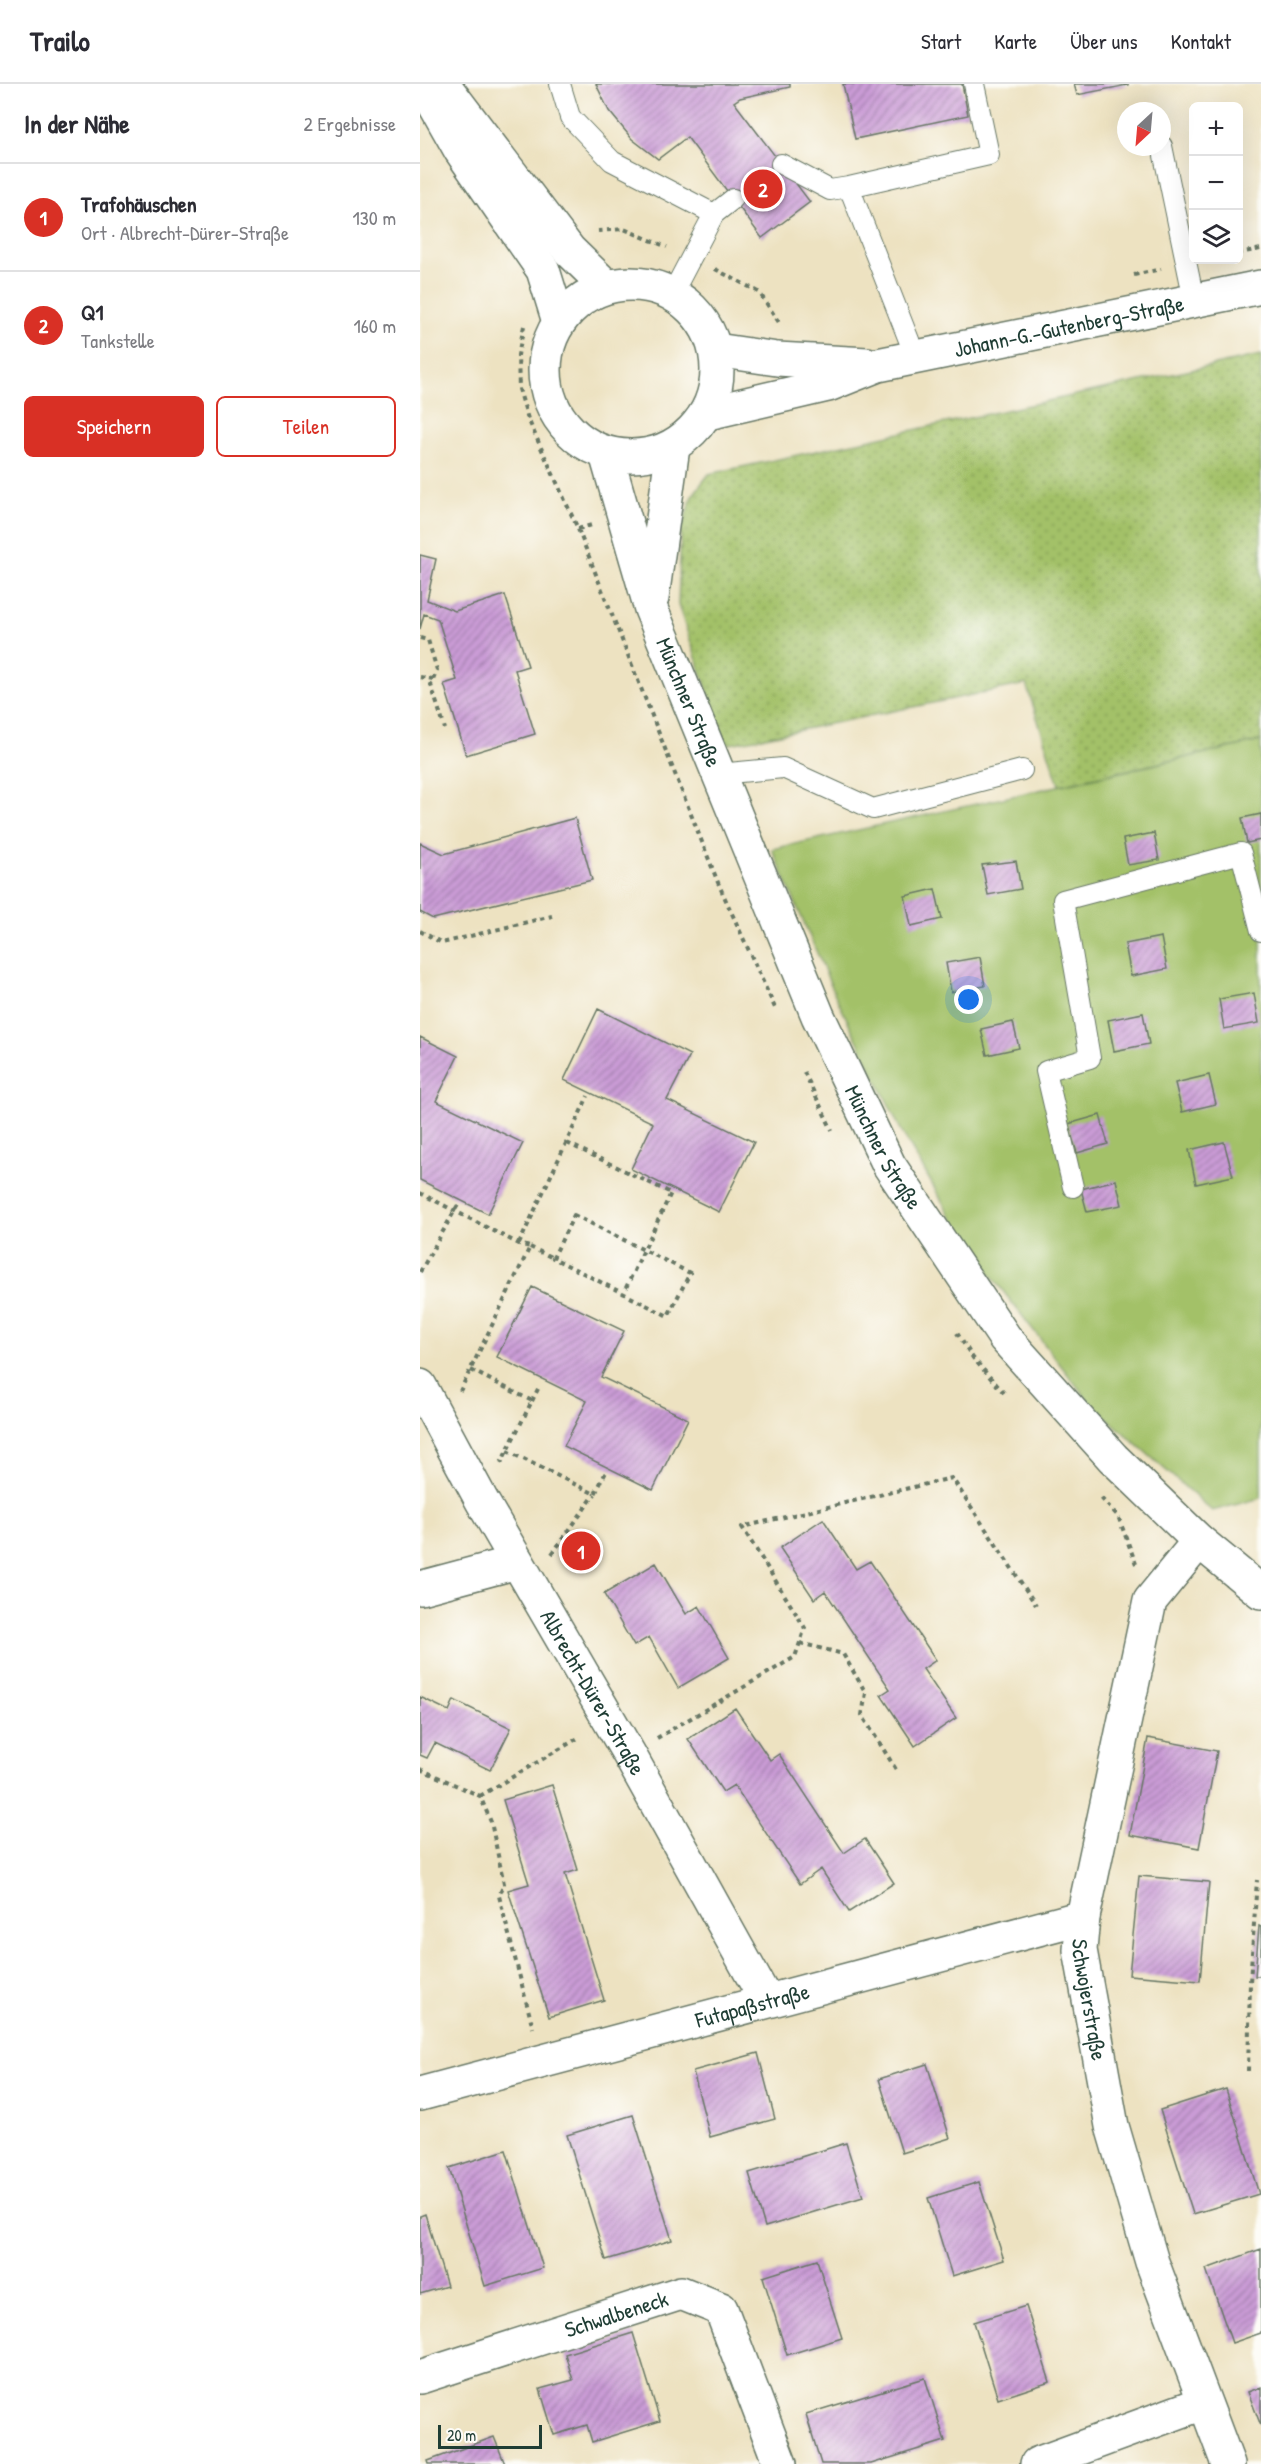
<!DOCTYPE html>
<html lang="de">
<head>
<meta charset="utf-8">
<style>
	:root { --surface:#fff; --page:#f2f2f3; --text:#2b2b33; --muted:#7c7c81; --line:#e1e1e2; --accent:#d93025 }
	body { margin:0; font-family:"Patrick Hand",sans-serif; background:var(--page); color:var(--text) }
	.controls { position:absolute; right:18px; top:18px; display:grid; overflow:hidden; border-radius:9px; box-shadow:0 6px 24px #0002 }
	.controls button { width:54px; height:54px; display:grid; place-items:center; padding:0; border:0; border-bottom:2px solid var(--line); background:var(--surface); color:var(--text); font:30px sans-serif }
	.compass { position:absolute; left:697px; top:18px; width:54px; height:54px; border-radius:50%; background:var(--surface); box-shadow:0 6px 24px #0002; rotate:206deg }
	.scale { position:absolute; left:18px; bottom:15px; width:104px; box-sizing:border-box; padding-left:6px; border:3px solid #1f3d34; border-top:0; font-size:16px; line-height:21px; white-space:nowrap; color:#1f3d34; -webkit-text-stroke:4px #fdfcf7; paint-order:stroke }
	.you { position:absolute; left:549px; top:916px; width:21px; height:21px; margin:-15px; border:4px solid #fff; border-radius:50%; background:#1a73e8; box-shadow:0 0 0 9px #1a73e833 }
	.badge { display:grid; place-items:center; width:39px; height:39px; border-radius:50%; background:var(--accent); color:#fff; font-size:20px; font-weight:700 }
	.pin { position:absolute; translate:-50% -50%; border:3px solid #fff; box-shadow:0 2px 6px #0006 }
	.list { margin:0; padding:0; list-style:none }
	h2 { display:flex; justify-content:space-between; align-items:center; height:78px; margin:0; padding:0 24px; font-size:26px }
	h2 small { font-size:20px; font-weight:400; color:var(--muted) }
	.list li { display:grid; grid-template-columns:39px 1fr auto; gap:18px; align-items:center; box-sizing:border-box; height:108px; padding:0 24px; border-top:2px solid var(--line) }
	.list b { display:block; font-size:22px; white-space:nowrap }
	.list p { margin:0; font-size:20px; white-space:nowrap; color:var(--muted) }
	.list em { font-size:20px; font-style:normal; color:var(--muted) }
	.actions { display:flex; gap:12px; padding:18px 24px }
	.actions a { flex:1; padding:14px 0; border:2px solid var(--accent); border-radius:9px; text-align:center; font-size:21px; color:var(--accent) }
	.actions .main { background:var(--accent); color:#fff }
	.icon { flex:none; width:33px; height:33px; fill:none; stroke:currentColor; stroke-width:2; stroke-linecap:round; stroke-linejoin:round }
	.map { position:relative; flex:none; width:841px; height:2380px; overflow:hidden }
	header { display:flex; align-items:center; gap:36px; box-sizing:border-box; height:84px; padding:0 30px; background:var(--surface); border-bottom:2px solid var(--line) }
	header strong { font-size:28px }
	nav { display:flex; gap:33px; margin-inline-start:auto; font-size:21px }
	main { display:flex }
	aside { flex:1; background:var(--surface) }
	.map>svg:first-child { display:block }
	.grass { fill:url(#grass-dots); stroke:#617f4e; stroke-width:1.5 }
	.garden { fill:#a3c168; stroke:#617f4e; stroke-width:1.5 }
	.building { fill:url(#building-hatch) }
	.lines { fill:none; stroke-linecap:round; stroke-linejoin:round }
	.service-casing { stroke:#677765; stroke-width:22 }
	.minor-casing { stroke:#677765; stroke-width:36 }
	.secondary-casing { stroke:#677765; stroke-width:36 }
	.path { stroke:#677765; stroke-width:4; stroke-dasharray:4.5 4.5; stroke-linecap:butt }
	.service { stroke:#fff; stroke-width:20 }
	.minor { stroke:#fff; stroke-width:33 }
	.secondary { stroke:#fff; stroke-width:33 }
	.labels { text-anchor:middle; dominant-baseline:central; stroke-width:5; stroke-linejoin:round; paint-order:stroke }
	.street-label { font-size:22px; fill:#1f3d34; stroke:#fdfcf7 }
</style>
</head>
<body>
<header>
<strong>Trailo</strong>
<nav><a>Start</a><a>Karte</a><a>Über uns</a><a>Kontakt</a></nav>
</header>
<main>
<aside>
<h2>In der Nähe<small>2 Ergebnisse</small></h2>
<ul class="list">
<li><span class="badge">1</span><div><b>Trafohäuschen</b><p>Ort · Albrecht-Dürer-Straße</p></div><em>130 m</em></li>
<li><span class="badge">2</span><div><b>Q1</b><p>Tankstelle</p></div><em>160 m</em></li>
</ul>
<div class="actions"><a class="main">Speichern</a><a>Teilen</a></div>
</aside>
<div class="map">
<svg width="841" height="2380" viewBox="0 0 841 2380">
	<defs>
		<pattern id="grass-dots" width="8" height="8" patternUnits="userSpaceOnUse" patternTransform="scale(1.5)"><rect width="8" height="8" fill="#a3c168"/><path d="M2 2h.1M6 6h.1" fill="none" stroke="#849e56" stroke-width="1.8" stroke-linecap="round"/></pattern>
		<pattern id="building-hatch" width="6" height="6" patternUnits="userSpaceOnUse" patternTransform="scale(1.5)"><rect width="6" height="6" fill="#ca9bd6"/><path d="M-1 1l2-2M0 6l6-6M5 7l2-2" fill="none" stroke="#a380ae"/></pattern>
	</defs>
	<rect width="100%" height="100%" fill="#fdfcf7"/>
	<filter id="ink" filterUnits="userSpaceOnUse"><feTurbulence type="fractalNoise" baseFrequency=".0167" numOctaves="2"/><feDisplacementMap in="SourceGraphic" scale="12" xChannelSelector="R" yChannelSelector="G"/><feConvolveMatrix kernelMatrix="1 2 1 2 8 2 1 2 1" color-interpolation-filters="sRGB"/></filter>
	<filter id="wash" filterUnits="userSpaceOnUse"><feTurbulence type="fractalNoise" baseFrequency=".008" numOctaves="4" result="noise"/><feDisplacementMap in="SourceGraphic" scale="24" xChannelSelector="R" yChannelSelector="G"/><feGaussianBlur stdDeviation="1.35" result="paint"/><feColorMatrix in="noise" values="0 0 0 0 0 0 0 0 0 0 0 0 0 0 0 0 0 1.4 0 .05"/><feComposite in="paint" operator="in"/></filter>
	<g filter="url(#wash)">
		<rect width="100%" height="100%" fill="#ede2c1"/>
		<path class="grass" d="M841 271V657L639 701 606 600 306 661 258 521 261 446 272 412 289 390Z"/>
		<path class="garden" d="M841 657V1414L792 1427 670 1319 548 1162 483 1050 416 913 352 765Z"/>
		<g id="blocks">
			<path class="building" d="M176 0H370V3L320 14 314 18 390 118 342 154 267 53 238 75 212 55 189 27Z
				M423 0H542L548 31 435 55Z
				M654 0H708V1L657 11Z
				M0 471 16 475 7 516 35 527 85 511 108 582 95 586 115 650 46 671 24 600 37 596 18 535 4 530 0 545Z
				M841 730V756L827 759 822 734Z
				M155 734 172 796 13 835 0 828V759L24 770Z
				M734 749 739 776 708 781 703 755Z
				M596 777 601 805 568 811 562 781Z
				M515 805 522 835 491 842 485 812Z
				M741 853 747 885 711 892 705 860Z
				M560 873 565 902 531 908 526 879Z
				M834 909 839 939 804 945 799 915Z
				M178 925 270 971 247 1016 334 1058 299 1128 211 1085 233 1039 144 996Z
				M723 929 729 960 694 967 688 936Z
				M593 938 599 964 567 971 561 945Z
				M0 953 38 972 16 1017 103 1059 68 1130 0 1096Z
				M789 991 796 1020 762 1028 755 999Z
				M680 1031 688 1060 657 1069 648 1040Z
				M804 1058 813 1092 776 1100 769 1066Z
				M696 1096 702 1121 667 1128 661 1105Z
				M112 1203 204 1247 181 1293 268 1335 233 1406 144 1362 167 1317 77 1273Z
				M403 1435 436 1485 450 1477 516 1576 503 1585 536 1634 495 1662 461 1611 470 1605 405 1507 394 1515 360 1464Z
				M172 1453 178 1471 150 1480 144 1462Z
				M236 1479 266 1530 279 1522 309 1574 258 1604 229 1553 214 1562 184 1510Z
				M0 1613 29 1627 34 1616 91 1644 70 1686 15 1659 7 1674 0 1671Z
				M315 1624 350 1676 359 1670 424 1769 445 1755 474 1799 429 1828 401 1785 380 1800 314 1701 303 1708 268 1655Z
				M728 1654 797 1667 779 1764 710 1751Z
				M132 1701 158 1786 145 1790 184 1916 129 1933 88 1806 109 1800 83 1716Z
				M719 1792 789 1798 780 1897 709 1891Z
				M839 1842 841 1843V1892H835Z
				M338 1969 355 2035 290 2053 273 1987Z
				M507 1980 530 2054 482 2069 459 1995Z
				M806 2005 839 2110 773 2130 740 2026Z
				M213 2031 252 2156 186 2176 147 2051Z
				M426 2059 443 2113 345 2143 329 2089Z
				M86 2066 123 2184 65 2202 29 2084Z
				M559 2098 584 2176 532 2192 508 2114Z
				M5 2130 27 2202 0 2210V2132Z
				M841 2165V2249L812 2259 786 2185Z
				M397 2176 422 2254 367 2271 343 2193Z
				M606 2222 630 2298 578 2315 554 2238Z
				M213 2249 240 2337 172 2358 167 2341 134 2351 120 2305 153 2296 145 2270Z
				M505 2294 525 2357 451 2380H401L386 2330Z
				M841 2303V2342L828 2308Z
				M74 2353 85 2380H9L8 2377Z"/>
		</g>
	</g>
	<g filter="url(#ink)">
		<use href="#blocks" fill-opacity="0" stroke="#677765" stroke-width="1.5"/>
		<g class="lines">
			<defs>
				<path id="service" d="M140 0 150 33 192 77 294 130
					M742 62 774 216
					M361 80 410 106 429 103 496 274
					M429 103 569 71 554 0
					M252 210 294 130 313 115
					M298 690 363 684 453 725 602 686
					M653 1103 626 987 670 974 643 816 821 769 841 847"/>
				<g id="minor">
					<path d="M296 266 357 275 447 280"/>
					<path id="s1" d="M288 329 408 301 458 281 841 203"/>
					<path id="s2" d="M0 1302 62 1417 209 1670 346 1916"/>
					<path id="s3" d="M779 1457 730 1517 663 1833 660 1866 692 2042 732 2178 808 2380"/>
					<path d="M0 1504 97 1478"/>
					<path id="s4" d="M0 2010 663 1833"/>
					<path id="s5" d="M0 2293 261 2209 301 2225 360 2380"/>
					<path d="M617 2380 783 2319"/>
				</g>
				<g id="secondary">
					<path d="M3 0 41 67 123 186 139 238"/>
					<path d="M23 0 149 166 186 202"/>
					<circle cx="211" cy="286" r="86"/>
					<path id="s6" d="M186 370 231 525 398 932 469 1081 585 1254 693 1374 779 1457 841 1508"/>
					<path d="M232 514 253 363"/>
				</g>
			</defs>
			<use href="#service" class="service-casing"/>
			<use href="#minor" class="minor-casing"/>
			<use href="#secondary" class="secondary-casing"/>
			<path class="path" d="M178 147 204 145 247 163
				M818 169 841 165
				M295 185 339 208 360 240
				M714 191 741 185
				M104 242 98 271 99 305 108 335 158 445 299 801 355 924
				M158 445 172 441
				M0 554 8 556 17 586 11 601 25 645
				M0 593 13 595
				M0 847 22 859 132 832
				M384 988 412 1046
				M147 1059 251 1109 203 1210
				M0 1109 99 1160 110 1163 40 1307
				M154 1131 270 1189 248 1232 133 1174Z
				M99 1160 168 1012
				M110 1163 133 1174
				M0 1188 39 1119
				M537 1249 553 1274 584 1309
				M51 1286 112 1317 81 1379
				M112 1317 120 1301
				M87 1367 175 1410 186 1388
				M681 1414 698 1432 716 1480
				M132 1470 175 1410
				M380 1559 423 1570 446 1609 442 1631 477 1687
				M237 1654 375 1573 385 1544 322 1443 532 1394 616 1521
				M0 1685 60 1712 71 1738 84 1800 79 1812 113 1944
				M60 1712 160 1653
				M828 1987 830 1898 837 1796"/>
			<use href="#service" class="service"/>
			<use href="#minor" class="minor"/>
			<use href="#secondary" class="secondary"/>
		</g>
	</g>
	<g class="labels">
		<g class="street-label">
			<text stroke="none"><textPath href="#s1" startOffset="372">Johann-G.-Gutenberg-Straße</textPath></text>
			<text stroke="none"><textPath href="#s6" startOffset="262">Münchner Straße</textPath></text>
			<text stroke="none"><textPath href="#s6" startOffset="748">Münchner Straße</textPath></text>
			<text stroke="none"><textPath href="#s2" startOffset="352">Albrecht-Dürer-Straße</textPath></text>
			<text stroke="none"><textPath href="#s3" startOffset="484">Schwojerstraße</textPath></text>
			<text stroke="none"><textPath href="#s4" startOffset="344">Futapaßstraße</textPath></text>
			<text stroke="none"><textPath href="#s5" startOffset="206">Schwalbeneck</textPath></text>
		</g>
	</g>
</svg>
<div class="controls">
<button>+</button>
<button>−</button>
<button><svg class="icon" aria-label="layers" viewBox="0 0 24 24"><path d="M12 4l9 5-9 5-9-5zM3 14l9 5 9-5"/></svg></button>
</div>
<svg class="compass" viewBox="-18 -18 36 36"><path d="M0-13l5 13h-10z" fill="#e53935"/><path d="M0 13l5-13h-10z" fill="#7c7c81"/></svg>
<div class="scale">20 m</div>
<div class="you"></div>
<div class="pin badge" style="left:161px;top:1467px">1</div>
<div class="pin badge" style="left:343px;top:105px">2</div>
</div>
</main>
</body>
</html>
